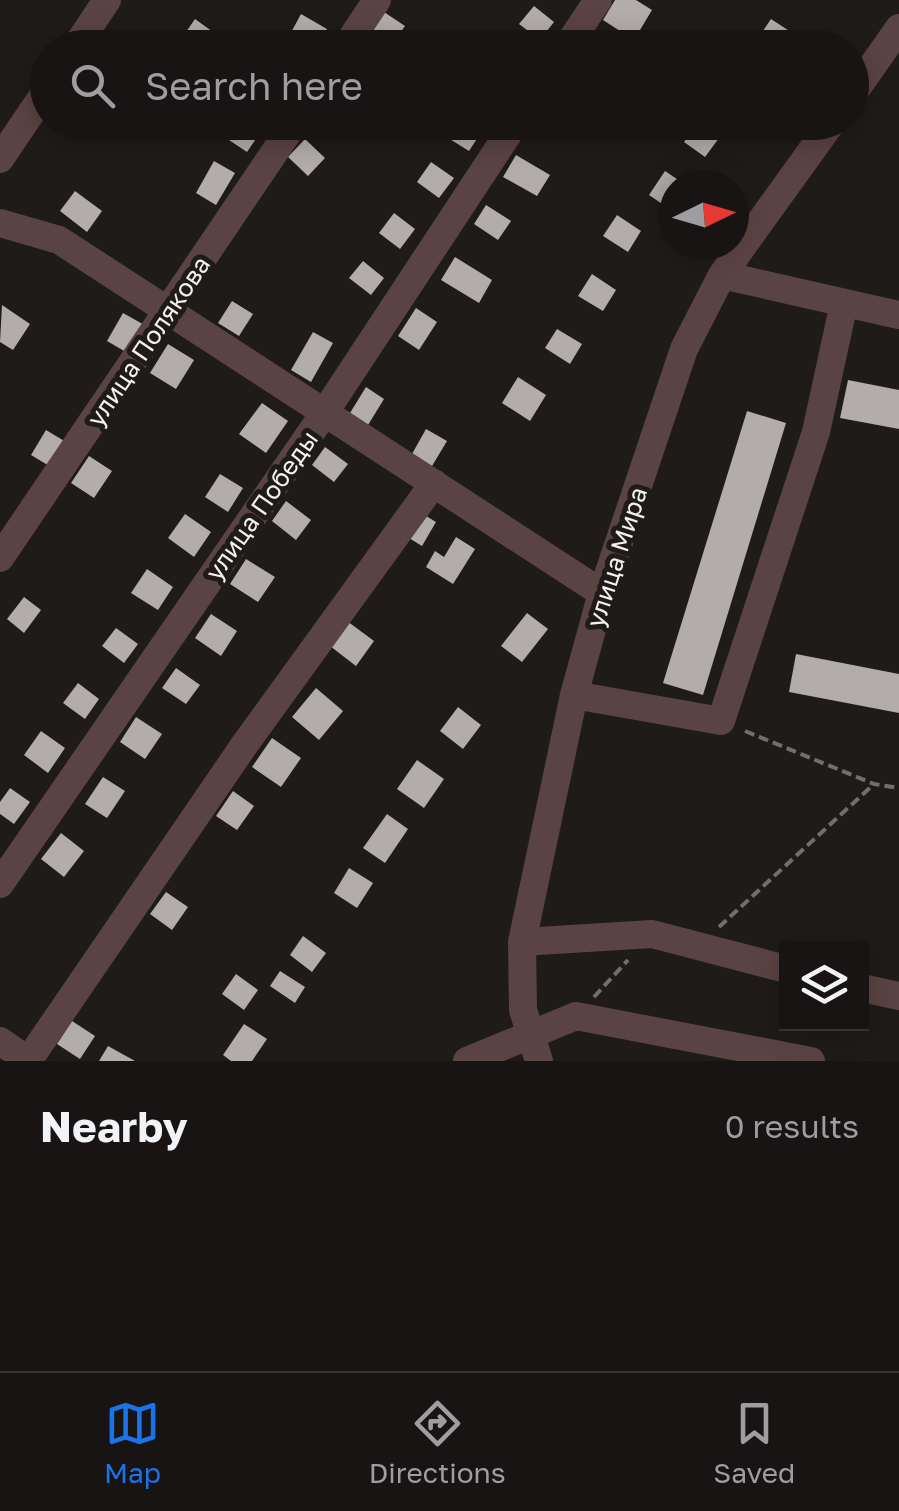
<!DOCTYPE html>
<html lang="en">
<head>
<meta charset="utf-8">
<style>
	:root { --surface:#171413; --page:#242121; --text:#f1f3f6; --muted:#9e9ea0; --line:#363333; --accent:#1a73e8 }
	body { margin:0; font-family:"Golos Text",sans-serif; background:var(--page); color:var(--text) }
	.controls { position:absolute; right:30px; bottom:30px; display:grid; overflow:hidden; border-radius:0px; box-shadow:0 5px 25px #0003 }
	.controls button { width:90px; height:90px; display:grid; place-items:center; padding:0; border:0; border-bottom:2px solid var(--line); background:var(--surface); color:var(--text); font:50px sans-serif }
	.compass { position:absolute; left:659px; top:170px; width:90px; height:90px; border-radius:50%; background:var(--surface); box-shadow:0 5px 25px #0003; rotate:85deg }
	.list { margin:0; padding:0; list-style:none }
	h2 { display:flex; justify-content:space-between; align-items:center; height:130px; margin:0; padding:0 40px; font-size:42px }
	h2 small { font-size:32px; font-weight:400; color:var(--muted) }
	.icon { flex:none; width:55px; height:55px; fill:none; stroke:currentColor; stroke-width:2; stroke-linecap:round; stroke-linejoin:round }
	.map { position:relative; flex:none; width:899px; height:1061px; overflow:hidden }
	.search { position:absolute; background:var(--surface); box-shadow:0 5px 25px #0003; left:30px; right:30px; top:30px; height:110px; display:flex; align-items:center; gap:25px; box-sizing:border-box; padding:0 35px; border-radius:55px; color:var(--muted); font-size:38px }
	.sheet { height:310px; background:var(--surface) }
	nav { display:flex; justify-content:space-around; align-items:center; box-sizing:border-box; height:140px; border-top:2px solid var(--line); background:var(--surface); font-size:28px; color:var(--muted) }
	nav a { display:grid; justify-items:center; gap:5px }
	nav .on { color:var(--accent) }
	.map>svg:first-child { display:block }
	.building { fill:#b2adab }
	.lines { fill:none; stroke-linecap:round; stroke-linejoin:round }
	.path { stroke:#716e6c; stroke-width:4; stroke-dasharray:10 5; stroke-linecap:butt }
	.minor { stroke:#5a4343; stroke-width:28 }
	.labels { text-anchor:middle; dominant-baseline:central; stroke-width:10; stroke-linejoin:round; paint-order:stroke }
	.street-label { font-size:25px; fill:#f4f1f0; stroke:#1f1b19 }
</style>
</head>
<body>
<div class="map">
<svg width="899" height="1061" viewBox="0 0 899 1061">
	<rect width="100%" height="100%" fill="#1f1b19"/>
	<path class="building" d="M615 0H636L652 10 634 40 603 20Z
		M534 6 554 22 540 40 519 24Z
		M381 10 405 26 390 48 366 31Z
		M301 14 327 29 317 48H305L288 38Z
		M195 19 220 37 212 48H175Z
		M771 19 794 34 785 48H766L756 41Z
		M236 122H257L264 127 247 152 226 138Z
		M458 122H468L482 131 469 151 448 138Z
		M543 122H572L562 139 541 125Z
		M698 122H704L722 134 705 157 684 142Z
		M305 139 325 158 308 176 288 157Z
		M516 155 550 175 537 196 503 177Z
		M214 161 235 173 216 205 196 193Z
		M431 162 454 178 439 198 417 182Z
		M665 171 686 185H674V205L671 210 649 195Z
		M75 191 102 211 87 232 60 211Z
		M486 205 511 221 498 240 474 224Z
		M394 213 415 229 400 249 379 233Z
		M617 215 641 231 628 252 603 236Z
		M455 257 492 280 479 303 441 280Z
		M363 261 384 278 371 295 349 278Z
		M592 274 616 290 603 311 578 296Z
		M232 301 253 314 239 336 218 323Z
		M2 305 30 324 13 350 0 342Z
		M416 308 437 322 419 350 398 336Z
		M123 313 148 327 131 355 107 341Z
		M557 329 582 344 570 364 545 348Z
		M313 332 333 343 311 382 291 370Z
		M168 344 194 360 176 389 150 373Z
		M518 377 546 395 530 421 502 403Z
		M848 380 899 390V429L840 418Z
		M366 387 384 399 368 425 350 413Z
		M262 403 288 421 266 453 239 434Z
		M747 411 786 423 703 695 663 683Z
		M426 429 447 441 432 466 412 454Z
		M46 430 66 442 51 467 31 455Z
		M325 447 348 464 334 482 312 465Z
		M89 456 112 471 94 498 71 483Z
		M220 474 243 488 228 512 205 497Z
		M286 501 311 520 296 540 272 521Z
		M418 511 436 522 422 546 404 535Z
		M185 514 211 532 194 557 168 538Z
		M456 537 475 549 453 584 426 567 435 551 444 557Z
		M246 559 275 577 258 602 230 584Z
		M147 569 173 587 158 610 131 593Z
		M24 597 41 610 24 633 7 619Z
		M527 613 548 629 522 662 501 646Z
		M211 614 237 631 221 656 195 638Z
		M347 621 374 641 356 666 330 646Z
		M116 628 138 644 124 663 102 646Z
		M796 654 899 674V713L789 692Z
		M176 668 200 685 186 704 162 688Z
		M78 683 99 699 85 719 63 703Z
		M316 688 343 711 319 740 292 717Z
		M458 707 481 725 463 749 440 731Z
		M136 717 162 734 145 759 120 742Z
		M41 731 65 748 48 773 24 755Z
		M272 738 301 758 281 787 252 767Z
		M417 760 444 779 424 808 397 789Z
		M103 777 125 791 107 818 85 804Z
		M10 788 30 802 14 824 0 814V802Z
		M233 791 254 806 237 830 216 816Z
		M387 814 408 829 385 863 363 848Z
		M61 833 84 851 64 877 41 859Z
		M349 868 373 883 357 908 334 893Z
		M166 892 188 907 172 930 150 914Z
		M303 936 326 953 312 972 290 955Z
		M280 971 305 987 295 1003 270 986Z
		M236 974 258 990 244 1010 222 994Z
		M72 1021 95 1036 80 1059 57 1044Z
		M244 1024 267 1039 252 1061H231L223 1055Z
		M108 1046 135 1061H99Z"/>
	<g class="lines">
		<path class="path" d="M745 731 874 784 899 788
			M719 927 874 784
			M594 997 628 960"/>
		<path class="minor" d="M75 48 107 0
			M345 48 377 0
			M566 48 598 0
			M852 95 899 28
			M0 159 48 88
			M0 223 59 240 602 593
			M722 275 899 315
			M0 558 295 122
			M574 695 721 721 816 432 844 303
			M0 884 325 412 516 122
			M522 942 652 934 786 969
			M862 988 899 996
			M0 1041 29 1061
			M28 1061 245 744 434 483
			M467 1061 576 1016 811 1061
			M539 1061 523 1010 522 942 574 695 602 593 684 349 722 275 832 122"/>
	</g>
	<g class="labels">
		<g class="street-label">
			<text transform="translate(148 341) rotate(-56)">улица Полякова</text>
			<text transform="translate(261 505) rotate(-55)">улица Победы</text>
			<text transform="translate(616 557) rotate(-72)">улица Мира</text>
		</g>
	</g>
</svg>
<div class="controls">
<button><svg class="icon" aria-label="layers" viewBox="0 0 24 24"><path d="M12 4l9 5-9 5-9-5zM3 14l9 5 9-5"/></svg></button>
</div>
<svg class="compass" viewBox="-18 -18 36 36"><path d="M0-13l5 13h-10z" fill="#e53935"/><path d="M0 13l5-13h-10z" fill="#9e9ea0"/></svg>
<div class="search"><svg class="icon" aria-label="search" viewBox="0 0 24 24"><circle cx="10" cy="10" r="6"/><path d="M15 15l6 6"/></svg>Search here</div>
</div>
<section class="sheet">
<h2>Nearby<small>0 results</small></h2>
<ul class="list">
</ul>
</section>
<nav>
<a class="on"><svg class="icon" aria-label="map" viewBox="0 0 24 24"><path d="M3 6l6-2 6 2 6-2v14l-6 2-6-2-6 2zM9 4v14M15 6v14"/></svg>Map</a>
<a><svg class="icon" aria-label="directions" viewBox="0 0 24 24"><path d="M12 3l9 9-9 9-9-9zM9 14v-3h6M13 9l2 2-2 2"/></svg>Directions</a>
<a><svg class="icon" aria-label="saved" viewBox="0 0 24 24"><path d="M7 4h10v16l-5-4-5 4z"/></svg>Saved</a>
</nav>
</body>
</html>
